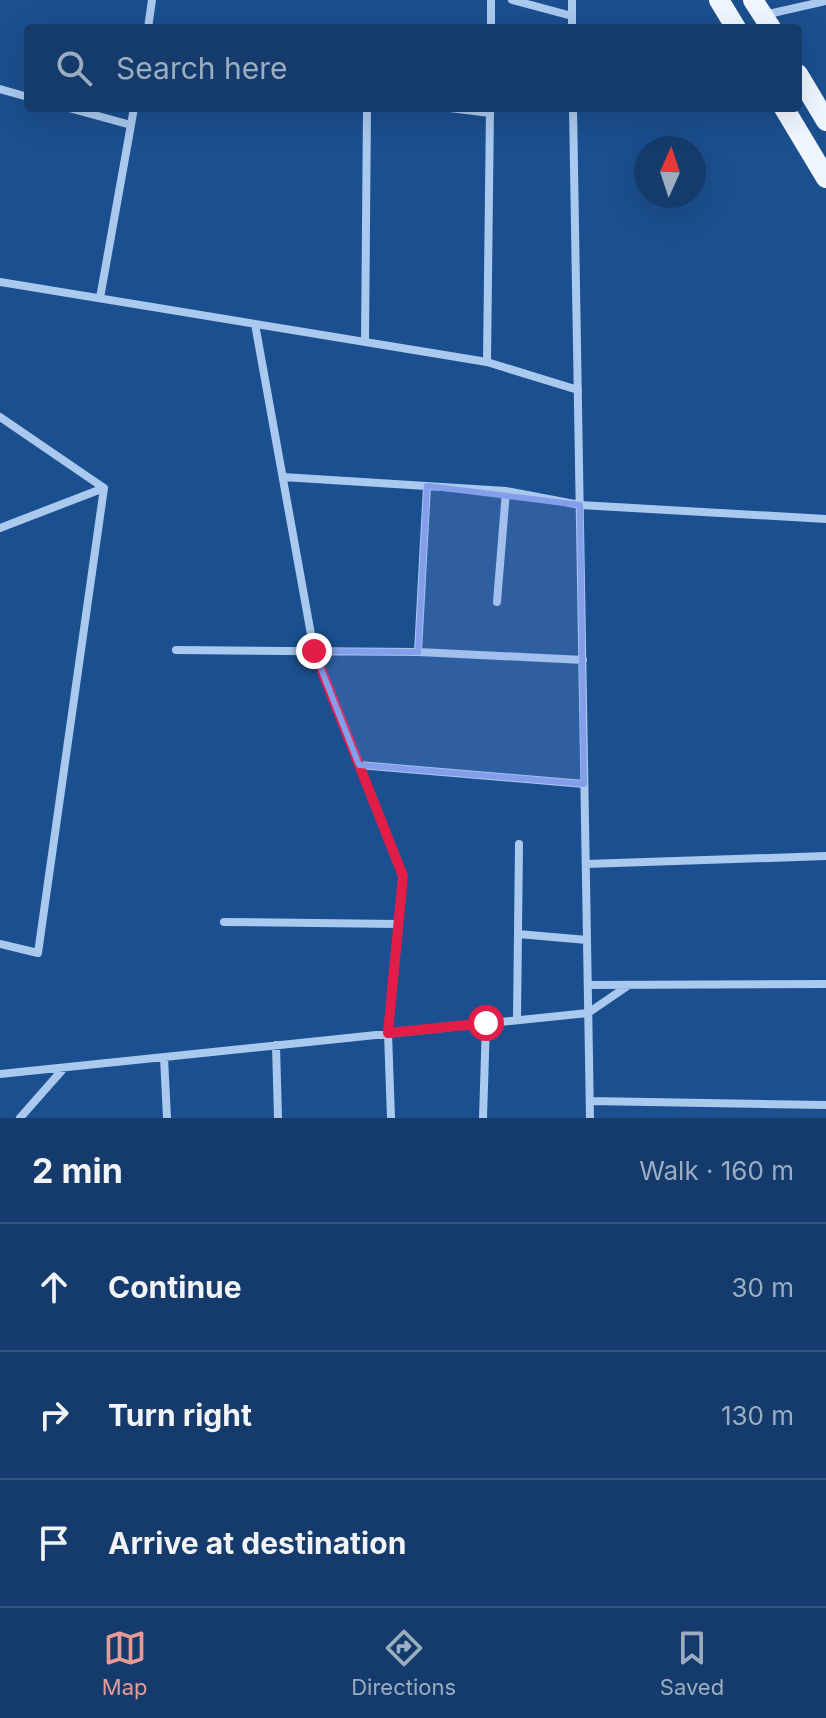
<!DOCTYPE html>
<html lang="en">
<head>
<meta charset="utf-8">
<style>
	:root { --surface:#143b6b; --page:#1d4271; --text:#f1f3f6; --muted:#9dadc1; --line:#33557e; --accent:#e69b98 }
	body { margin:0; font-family:Inter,sans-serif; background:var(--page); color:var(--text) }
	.compass { position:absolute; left:634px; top:136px; width:72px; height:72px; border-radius:50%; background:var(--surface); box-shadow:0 8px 32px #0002; rotate:3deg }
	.stop { position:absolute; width:24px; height:24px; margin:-18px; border:6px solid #e11d48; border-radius:50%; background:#fff }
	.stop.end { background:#e11d48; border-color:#fff; box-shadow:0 2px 8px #0008 }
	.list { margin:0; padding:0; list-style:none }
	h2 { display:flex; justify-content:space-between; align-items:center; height:104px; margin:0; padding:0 32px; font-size:34px }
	h2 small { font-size:26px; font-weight:400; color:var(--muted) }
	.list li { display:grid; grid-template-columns:52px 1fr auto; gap:24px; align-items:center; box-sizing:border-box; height:128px; padding:0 32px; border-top:2px solid var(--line) }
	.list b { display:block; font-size:30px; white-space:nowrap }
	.list em { font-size:26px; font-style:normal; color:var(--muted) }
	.icon { flex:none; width:44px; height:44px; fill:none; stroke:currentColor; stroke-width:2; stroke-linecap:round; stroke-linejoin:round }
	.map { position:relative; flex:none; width:826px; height:1118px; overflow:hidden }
	.search { position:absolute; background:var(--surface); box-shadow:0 8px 32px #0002; left:24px; right:24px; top:24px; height:88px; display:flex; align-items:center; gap:20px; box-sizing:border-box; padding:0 28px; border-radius:8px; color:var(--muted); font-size:30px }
	.sheet { height:488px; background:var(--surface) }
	nav { display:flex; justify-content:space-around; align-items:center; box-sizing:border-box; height:112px; border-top:2px solid var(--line); background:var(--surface); font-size:22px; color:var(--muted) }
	nav a { display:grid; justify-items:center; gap:4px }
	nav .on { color:var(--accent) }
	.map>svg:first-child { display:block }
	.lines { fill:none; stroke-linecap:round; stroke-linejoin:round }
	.minor { stroke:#a9c9ee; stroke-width:8 }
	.primary { stroke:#f0f6ff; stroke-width:20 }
	.route { stroke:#e11d48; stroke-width:10 }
	.marked { fill:#839eea; fill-opacity:0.2; stroke:#839eea; stroke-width:6; stroke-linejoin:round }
</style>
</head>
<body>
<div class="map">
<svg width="826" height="1118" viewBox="0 0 826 1118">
	<rect width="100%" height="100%" fill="#1b4f8f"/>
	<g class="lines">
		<path class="minor" d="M512 0 572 16
			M572 0V28
			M764 15 826 1
			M148 28 152 0
			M491 28V0
			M0 89 28 97
			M69 108 131 125
			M450 108 490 113
			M573 108 590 1118
			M0 282 487 362 578 390
			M100 298 134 108
			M255 324 314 651 403 876 388 1033 391 1118
			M365 342 367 108
			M487 362 490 108
			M0 417 104 488
			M283 477 506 491 580 505 826 519
			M0 528 104 488 38 953 0 944
			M497 602 506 491
			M176 650 418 652 583 660
			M418 652 427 486
			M359 765 584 784
			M586 864 826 856
			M224 922 398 924
			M518 934 587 940
			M588 985 826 984
			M517 1019 519 844
			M276 1045 278 1118
			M164 1057 167 1118
			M0 1074 588 1013 629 985
			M590 1101 826 1105
			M20 1118 64 1068
			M483 1118 486 1023"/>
		<path class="primary" d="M719 0 736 28
			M753 0 771 28
			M798 74 826 121
			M784 108 826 178"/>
	</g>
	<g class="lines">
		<path class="route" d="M314 651 403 876 388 1033 486 1023"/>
	</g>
	<path class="marked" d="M427 486 580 505 584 784 359 765 314 651 418 652Z"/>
</svg>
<svg class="compass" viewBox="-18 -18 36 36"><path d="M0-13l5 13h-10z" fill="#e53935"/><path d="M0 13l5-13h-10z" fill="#9dadc1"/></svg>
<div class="stop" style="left:486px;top:1023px"></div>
<div class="stop end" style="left:314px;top:651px"></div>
<div class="search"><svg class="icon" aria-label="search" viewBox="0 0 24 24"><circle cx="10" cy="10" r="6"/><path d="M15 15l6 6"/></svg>Search here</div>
</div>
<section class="sheet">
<h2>2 min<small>Walk · 160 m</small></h2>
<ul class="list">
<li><svg class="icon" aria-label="ahead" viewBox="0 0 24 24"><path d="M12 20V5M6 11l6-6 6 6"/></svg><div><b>Continue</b></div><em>30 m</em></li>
<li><svg class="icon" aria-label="right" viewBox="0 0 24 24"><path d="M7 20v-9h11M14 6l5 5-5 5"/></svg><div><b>Turn right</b></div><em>130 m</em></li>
<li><svg class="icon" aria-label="arrive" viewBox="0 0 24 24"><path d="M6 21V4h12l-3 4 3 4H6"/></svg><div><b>Arrive at destination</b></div></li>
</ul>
</section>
<nav>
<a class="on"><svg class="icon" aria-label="map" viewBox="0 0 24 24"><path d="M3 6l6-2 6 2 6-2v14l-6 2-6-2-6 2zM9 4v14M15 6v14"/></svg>Map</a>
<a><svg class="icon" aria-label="directions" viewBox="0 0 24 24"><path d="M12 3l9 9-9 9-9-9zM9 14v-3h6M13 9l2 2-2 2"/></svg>Directions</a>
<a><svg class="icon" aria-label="saved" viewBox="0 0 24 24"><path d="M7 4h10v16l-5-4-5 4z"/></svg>Saved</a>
</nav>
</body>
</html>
